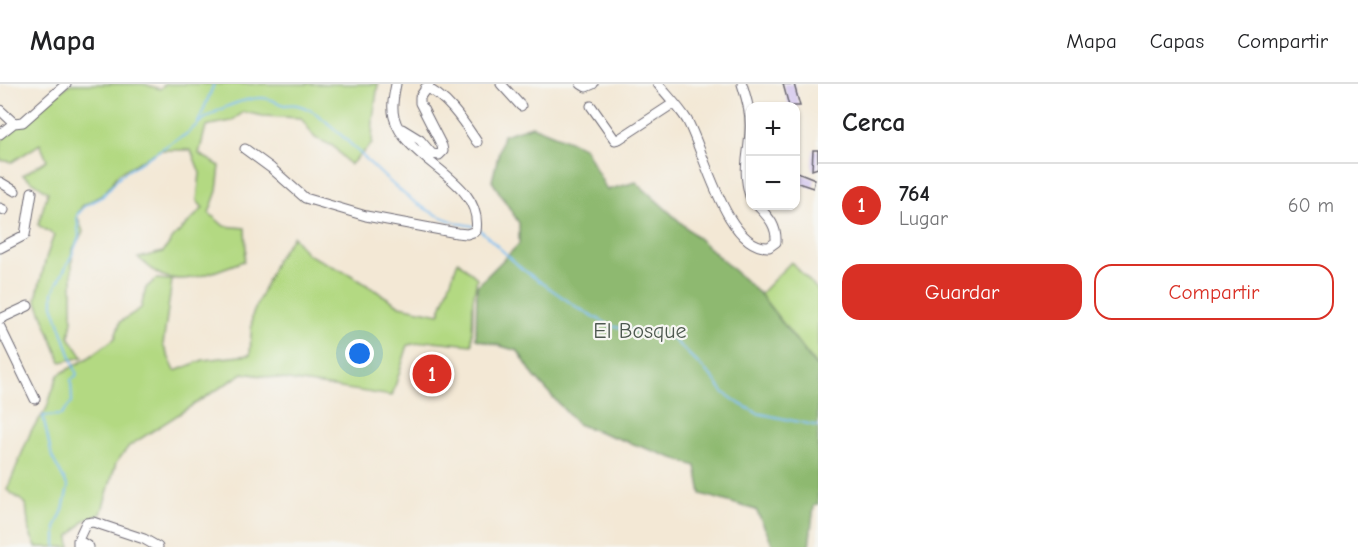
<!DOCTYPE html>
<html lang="es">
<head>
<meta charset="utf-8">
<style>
	:root { --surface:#fff; --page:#f6f6f6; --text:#202124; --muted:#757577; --line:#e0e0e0; --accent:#d93025 }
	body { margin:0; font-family:"Comic Neue",sans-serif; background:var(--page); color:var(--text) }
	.controls { position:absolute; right:18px; top:18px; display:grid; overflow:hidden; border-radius:12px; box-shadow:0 2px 4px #0004 }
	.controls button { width:54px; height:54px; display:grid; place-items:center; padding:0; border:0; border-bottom:2px solid var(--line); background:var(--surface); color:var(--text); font:30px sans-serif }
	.you { position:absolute; left:360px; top:270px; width:21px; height:21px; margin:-15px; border:4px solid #fff; border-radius:50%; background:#1a73e8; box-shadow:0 0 0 9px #1a73e833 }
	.badge { display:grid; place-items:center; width:39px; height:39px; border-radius:50%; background:var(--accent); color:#fff; font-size:20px; font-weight:700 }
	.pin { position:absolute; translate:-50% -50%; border:3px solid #fff; box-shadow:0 2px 6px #0006 }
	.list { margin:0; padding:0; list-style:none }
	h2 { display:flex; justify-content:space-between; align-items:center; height:78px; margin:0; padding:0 24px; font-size:26px }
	h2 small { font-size:20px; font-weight:400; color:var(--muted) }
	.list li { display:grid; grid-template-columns:39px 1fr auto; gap:18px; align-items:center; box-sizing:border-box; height:84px; padding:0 24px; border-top:2px solid var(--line) }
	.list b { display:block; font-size:22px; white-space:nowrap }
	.list p { margin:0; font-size:20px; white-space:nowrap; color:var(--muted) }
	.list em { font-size:20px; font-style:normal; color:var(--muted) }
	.actions { display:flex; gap:12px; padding:18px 24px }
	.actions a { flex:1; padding:14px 0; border:2px solid var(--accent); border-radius:18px; text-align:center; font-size:21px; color:var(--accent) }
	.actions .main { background:var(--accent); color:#fff }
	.map { position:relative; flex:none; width:818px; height:463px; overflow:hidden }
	header { display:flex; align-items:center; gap:36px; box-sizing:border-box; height:84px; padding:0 30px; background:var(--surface); border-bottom:2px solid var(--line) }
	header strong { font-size:28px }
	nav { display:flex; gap:33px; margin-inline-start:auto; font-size:21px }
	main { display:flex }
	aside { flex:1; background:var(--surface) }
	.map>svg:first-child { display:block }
	.green { fill:#b3d982; stroke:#6a7e5e; stroke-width:1.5 }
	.forest { fill:#8eb970; stroke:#586e56; stroke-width:1.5 }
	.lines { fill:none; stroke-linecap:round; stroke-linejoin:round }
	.stream { stroke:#7dbef2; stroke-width:2 }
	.building { fill:#cab9ed }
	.minor-casing { stroke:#6b6771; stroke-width:11 }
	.minor { stroke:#fff; stroke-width:9 }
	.labels { text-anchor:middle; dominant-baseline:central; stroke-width:4.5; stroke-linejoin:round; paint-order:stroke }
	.park-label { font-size:22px; fill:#4e5950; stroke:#f6f6f2 }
</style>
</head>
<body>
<header>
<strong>Mapa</strong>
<nav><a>Mapa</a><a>Capas</a><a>Compartir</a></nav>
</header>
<main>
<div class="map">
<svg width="818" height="463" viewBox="0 0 818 463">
	<rect width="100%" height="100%" fill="#f6f6f2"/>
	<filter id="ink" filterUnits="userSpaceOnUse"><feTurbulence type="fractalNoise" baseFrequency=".0167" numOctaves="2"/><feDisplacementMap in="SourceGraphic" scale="12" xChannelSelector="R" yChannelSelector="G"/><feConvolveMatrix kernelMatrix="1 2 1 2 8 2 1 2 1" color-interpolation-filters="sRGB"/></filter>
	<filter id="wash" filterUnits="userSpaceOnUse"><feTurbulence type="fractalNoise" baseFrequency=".008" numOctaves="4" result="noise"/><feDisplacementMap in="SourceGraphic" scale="24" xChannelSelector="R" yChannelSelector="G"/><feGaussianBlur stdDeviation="1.35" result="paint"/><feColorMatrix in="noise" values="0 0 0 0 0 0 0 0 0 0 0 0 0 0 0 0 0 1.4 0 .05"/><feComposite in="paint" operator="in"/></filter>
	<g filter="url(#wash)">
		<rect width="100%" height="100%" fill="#f3e8d5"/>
		<path class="green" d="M70 0H144L160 5 165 0H378L373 35 372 60 350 81 333 62 315 54 301 34 263 32 244 28 231 37 206 42 199 70 220 82 217 107 209 129 224 142 245 144 246 166 244 177C218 185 184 205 157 189 151 185 145 179 138 174L163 168 173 154 203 124 197 117 200 89 191 66H160L119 89 104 110 82 122 77 131 83 148 72 167V237L69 253 83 273 61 278 36 215 46 174 54 151 38 141 48 108 23 91 47 76 40 60 12 78 0 76 1 57 15 41Z
			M293 152 307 170 351 191 400 222 439 230 458 177 477 194 473 216 472 261 432 257 408 261 392 312 243 289 129 362 116 379 101 430 85 436 69 453 70 463H36L29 447 26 420 7 406 31 347 46 326 58 291 88 274 115 254 120 238 141 224 146 204 156 195 172 196 163 261 175 287 203 276 250 271 252 232 276 176Z
			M791 178 818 206V284L760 210Z"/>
		<path class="forest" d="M532 42 584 63 607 106 636 98 760 210 818 285V420L814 422 809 463H774L756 426 701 410 696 382 577 340 534 292 518 267 476 255 477 202 519 160V139L492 97 503 51Z"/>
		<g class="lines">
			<path class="stream" d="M198 39 214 0
				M478 144 522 185 578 224 611 242 638 248H655L673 255 713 294 723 308 740 320 757 329 818 342
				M56 463V442L63 426 68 403 52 373 43 332 61 331 72 318 71 296 77 291 53 221V208L72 171 79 153 77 131 85 122 102 113 121 91 177 55C187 52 190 46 199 39 214 27 241 14 262 14 270 14 276 19 284 21 288 21 293 20 297 21 314 25 327 38 339 49 379 86 416 134 473 142"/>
		</g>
		<g id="blocks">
			<path class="building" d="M783 0H794L800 22H789Z
				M813 66H818V84L812 86Z
				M795 87 815 95 813 104 795 98Z"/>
		</g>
	</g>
	<g filter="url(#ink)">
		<use href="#blocks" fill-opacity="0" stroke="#6b6771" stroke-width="1.5"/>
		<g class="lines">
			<defs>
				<path id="minor" d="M501 0 521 22
					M581 0 586 3 593 0
					M658 0C667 11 679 23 687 36 704 66 726 166 769 163L776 158C777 141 768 133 758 122
					M742 0C747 16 751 30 750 46 749 73 742 85 750 112
					M425 4C446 10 465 40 477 58
					M591 22 615 56 619 55 674 19
					M0 26 14 39
					M402 45 420 56 432 70 439 71 443 67 442 62 420 19V13L429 0
					M0 50 14 39 23 38 66 0
					M245 65 271 84 305 114 366 132 457 149 467 150 476 147C484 95 406 79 394 33 391 22 394 11 396 0
					M0 98 15 107
					M0 124 4 126
					M0 164 25 151 32 108
					M0 235 28 222
					M0 243 35 315
					M78 456 89 463
					M78 463V456L86 439 93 438 144 455 158 463"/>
			</defs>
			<use href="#minor" class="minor-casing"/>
			<use href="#minor" class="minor"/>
		</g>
	</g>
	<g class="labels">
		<g class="park-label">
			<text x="640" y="247">El Bosque</text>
		</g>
	</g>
</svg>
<div class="controls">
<button>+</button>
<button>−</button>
</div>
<div class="you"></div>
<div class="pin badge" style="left:432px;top:290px">1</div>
</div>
<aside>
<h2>Cerca<small></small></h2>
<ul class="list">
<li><span class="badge">1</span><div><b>764</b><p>Lugar</p></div><em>60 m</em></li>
</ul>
<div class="actions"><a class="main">Guardar</a><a>Compartir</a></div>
</aside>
</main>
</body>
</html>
